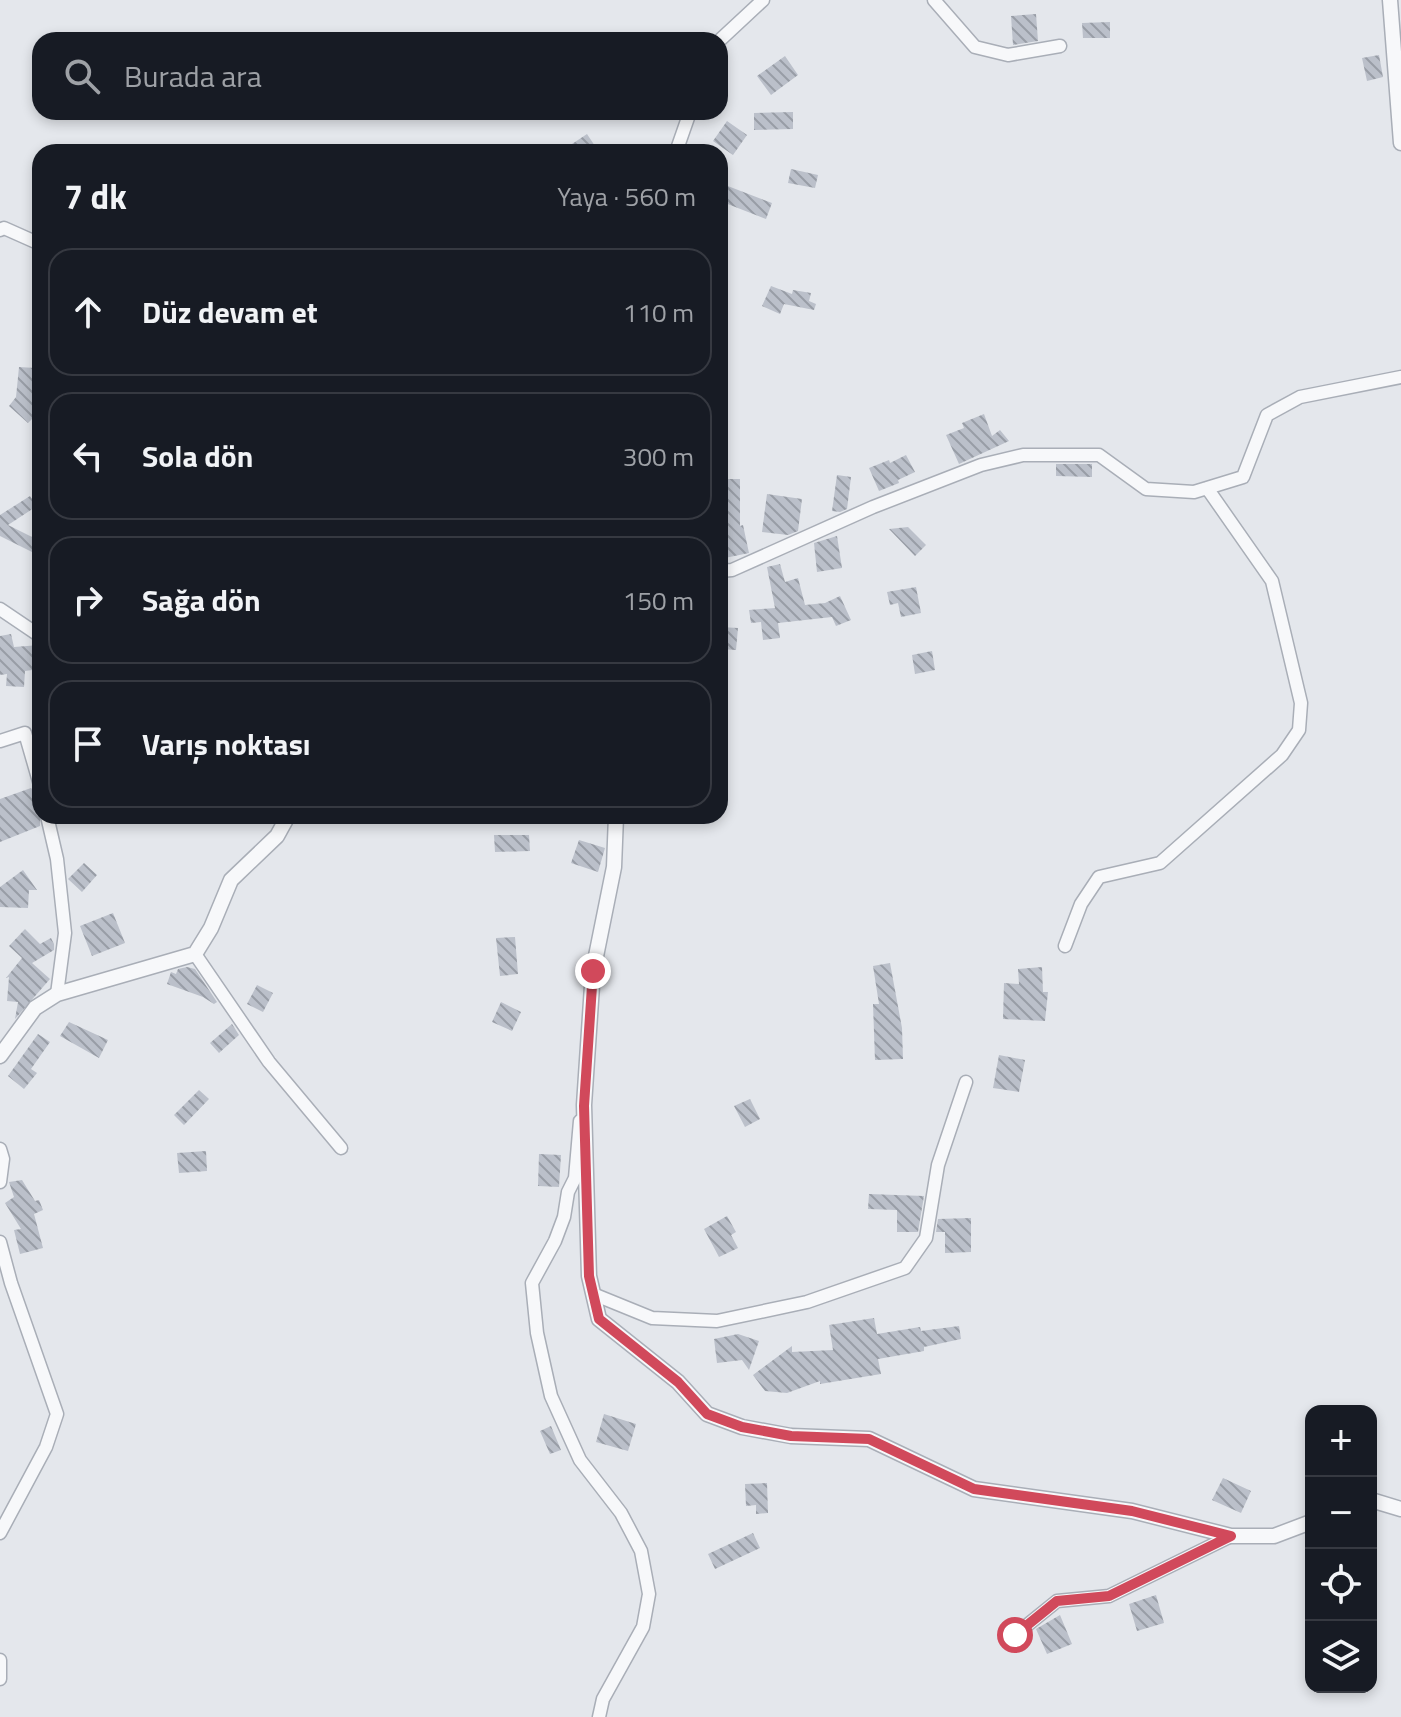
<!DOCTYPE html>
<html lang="tr">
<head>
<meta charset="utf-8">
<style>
	:root { --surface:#171b24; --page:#20242c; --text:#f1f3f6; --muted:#9ea1a6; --line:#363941 }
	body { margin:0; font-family:"Titillium Web",sans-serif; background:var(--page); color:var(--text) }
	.controls { position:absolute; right:24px; bottom:24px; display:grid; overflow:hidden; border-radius:16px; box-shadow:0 4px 12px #0003 }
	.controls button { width:72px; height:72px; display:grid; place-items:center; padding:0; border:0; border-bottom:2px solid var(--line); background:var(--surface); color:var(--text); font:40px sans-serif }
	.stop { position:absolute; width:24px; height:24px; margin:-18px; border:6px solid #d1495b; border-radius:50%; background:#fff }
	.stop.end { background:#d1495b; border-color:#fff; box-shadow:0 2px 8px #0008 }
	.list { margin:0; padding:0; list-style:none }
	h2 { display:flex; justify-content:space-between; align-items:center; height:104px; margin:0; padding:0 32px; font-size:34px }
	h2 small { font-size:26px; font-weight:400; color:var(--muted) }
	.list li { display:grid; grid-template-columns:52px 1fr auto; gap:24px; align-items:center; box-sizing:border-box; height:128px; margin:0 16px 16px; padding:0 16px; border:2px solid var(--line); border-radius:24px }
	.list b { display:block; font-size:30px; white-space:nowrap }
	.list em { font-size:26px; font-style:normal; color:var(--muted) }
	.icon { flex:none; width:44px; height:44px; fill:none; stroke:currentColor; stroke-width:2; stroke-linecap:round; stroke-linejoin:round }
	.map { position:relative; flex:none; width:1401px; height:1717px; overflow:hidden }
	.search { position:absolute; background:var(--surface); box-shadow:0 4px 12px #0003; left:32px; top:32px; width:696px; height:88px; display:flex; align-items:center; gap:20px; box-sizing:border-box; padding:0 28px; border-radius:24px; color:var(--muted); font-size:30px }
	.panel { position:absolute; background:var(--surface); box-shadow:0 4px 12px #0003; left:32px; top:144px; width:696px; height:680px; border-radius:24px }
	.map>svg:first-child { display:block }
	.building { fill:url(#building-back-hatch) }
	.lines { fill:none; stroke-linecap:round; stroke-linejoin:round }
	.minor-casing { stroke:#a9aeb7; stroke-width:15 }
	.tertiary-casing { stroke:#a9aeb7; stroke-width:17 }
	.minor { stroke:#f7f8fa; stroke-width:12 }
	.tertiary { stroke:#f7f8fa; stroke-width:14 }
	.route { stroke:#d1495b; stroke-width:10 }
</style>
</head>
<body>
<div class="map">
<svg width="1401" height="1717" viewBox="0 0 1401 1717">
	<defs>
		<pattern id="building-back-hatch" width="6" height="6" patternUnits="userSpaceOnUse" patternTransform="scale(2)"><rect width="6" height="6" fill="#bbc0ca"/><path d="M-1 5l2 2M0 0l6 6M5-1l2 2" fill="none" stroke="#989da6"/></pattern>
	</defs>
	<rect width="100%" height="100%" fill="#e4e7ec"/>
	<path class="building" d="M1036 14 1038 41 1013 45 1011 16Z
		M1110 22V38H1083L1082 23Z
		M1379 55 1383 77 1367 81 1362 58Z
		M785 56 798 75 771 95 757 76Z
		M793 112V129L754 130V113Z
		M727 121 747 135 733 155 713 141Z
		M587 134 599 152H560Z
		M791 169 818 175 815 188 788 183Z
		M720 183 772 203 766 219 720 201Z
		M771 286 792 294 793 290 811 293 809 301 816 304 814 310 784 304 780 314 762 306Z
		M19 367 35 368 32 397 40 404V411L28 423 9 406 16 397Z
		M984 414 992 436 1000 430 1009 441 959 464 946 435 964 428 962 423Z
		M906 455 915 472 898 480 899 483 879 491 869 468 889 460 890 463Z
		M1056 464H1092V477L1056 476Z
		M837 475 851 477 847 509 840 512 832 511Z
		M720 479H740V526L743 525 749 553 720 559V530L727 528V505H720Z
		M767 494 802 499 798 531 788 535 762 532Z
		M30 496 37 506 8 525 40 541V556L0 536V515Z
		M908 527 926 545 915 556 889 529Z
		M837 536 842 568 817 572 814 543Z
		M780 564 785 582 798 578 805 605 825 603 840 596 851 620 836 626 832 617 778 623 780 638 763 640 761 622 751 623 749 610 775 608 767 567Z
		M916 587 921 613 901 617 898 603 890 605 887 592Z
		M720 627 738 628 736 650 720 649Z
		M11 634 14 647 40 645V669L25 671 24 687 6 686 7 674 0 675V636Z
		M932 651 935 670 915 674 912 655Z
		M31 788 39 802 37 803 40 810V826L0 842V799Z
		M494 835H529L530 851 495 852Z
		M579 840 605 848 598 872 571 863Z
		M84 863 97 875 82 892 68 879Z
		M23 870 37 890H29L28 908 0 907V887Z
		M113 913 125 943 92 956 80 926Z
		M25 929 40 944 51 938 54 944V950L32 963 50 979 15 1019 18 1002 7 1001 9 977 6 978 22 958 9 946Z
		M515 937 518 974 500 976 496 938Z
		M890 963 902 1028 903 1059 875 1060 873 1004H879L873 966Z
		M187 967 195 969 217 1002 214 1004 203 997 167 984 171 972 176 974 178 969Z
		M1042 967 1043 992H1048L1045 1021 1003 1019 1004 983 1019 984 1018 969Z
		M257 985 273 993 263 1012 247 1004Z
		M501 1002 521 1012 512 1031 492 1022Z
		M69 1022 108 1040 99 1058 60 1036Z
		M232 1024 239 1035 219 1053 210 1043Z
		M38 1034 50 1042 31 1069 37 1073 24 1089 8 1076Z
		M999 1055 1025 1060 1019 1092 993 1088Z
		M199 1090 209 1099 184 1125 174 1115Z
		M750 1099 760 1119 745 1127 734 1106Z
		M206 1151 207 1171 179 1173 177 1153Z
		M539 1154 561 1155 559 1187 538 1186Z
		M22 1180 35 1201 39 1200 43 1210 34 1214 43 1248 20 1254 14 1230 21 1229 5 1203 14 1197 9 1182Z
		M869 1194 924 1196 918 1232H897V1210L868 1209Z
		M727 1216 736 1232 731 1235 738 1248 719 1257 704 1229Z
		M971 1218V1252L945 1253V1232H936L938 1219Z
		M874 1318 877 1334 920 1327 921 1331 959 1326 961 1339 924 1347V1351L878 1359 881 1374 820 1384V1381L787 1393 765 1391 753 1375 792 1346V1352L833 1350 829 1325Z
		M738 1334 759 1341 749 1370 742 1360 717 1363 714 1339Z
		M604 1414 636 1424 628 1451 596 1442Z
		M551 1426 561 1450 550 1454 540 1431Z
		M1223 1478 1251 1491 1241 1513 1212 1500Z
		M767 1483 768 1513 756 1514V1505L746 1506 745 1484Z
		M753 1533 760 1548 715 1569 708 1554Z
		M1156 1595 1164 1623 1137 1631 1129 1604Z
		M1060 1615 1072 1644 1047 1654 1036 1629Z"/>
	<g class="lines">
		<defs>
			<path id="minor" d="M934 0 975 47 1008 55 1060 46
				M720 40 763 0
				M676 152 690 112
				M0 230 4 228 40 244
				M720 571 732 570 873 507 981 465 1023 455H1099L1146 489 1194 492 1243 477 1267 415 1300 397 1401 377
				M0 609 40 636
				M0 741 25 733 40 785
				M47 816 57 859 65 933 57 994
				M1065 946 1081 904 1099 877 1160 863 1282 755 1299 730 1301 703 1272 581 1207 488
				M195 954 269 1062 341 1148
				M580 1121 575 1178 568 1192 564 1217 555 1241 532 1283 537 1333 551 1396 580 1460 621 1513 641 1551 649 1594 643 1627 603 1699 599 1717
				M0 1149 3 1159 0 1182
				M0 1242 11 1283 57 1414 46 1447 0 1533
				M593 1294 652 1318 717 1321 807 1302 905 1268 926 1238 938 1165 966 1082
				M1015 1635 1057 1601 1109 1596 1231 1536
				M0 1660V1679"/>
			<path id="tertiary" d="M1390 0 1401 143
				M616 816 614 867 593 971 584 1105 589 1276 599 1319 678 1382 707 1414 742 1427 791 1436 869 1439 974 1489 1132 1511 1231 1536H1274L1311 1522
				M0 1056 35 1008 57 994 195 954 211 928 231 880 277 836 288 816
				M1371 1500 1401 1509"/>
		</defs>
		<use href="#minor" class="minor-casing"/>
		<use href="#tertiary" class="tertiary-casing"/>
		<use href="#minor" class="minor"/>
		<use href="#tertiary" class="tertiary"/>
	</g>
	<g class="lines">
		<path class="route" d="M593 971 584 1106 589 1276 599 1319 678 1382 707 1414 742 1427 791 1436 869 1439 974 1489 1132 1511 1231 1536 1109 1596 1057 1601 1015 1635"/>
	</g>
</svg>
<div class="controls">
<button>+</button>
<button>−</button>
<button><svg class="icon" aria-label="locate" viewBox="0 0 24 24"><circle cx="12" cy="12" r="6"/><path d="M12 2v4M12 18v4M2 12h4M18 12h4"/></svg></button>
<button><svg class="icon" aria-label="layers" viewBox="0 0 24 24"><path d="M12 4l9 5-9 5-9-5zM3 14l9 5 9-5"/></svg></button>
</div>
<div class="stop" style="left:1015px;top:1635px"></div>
<div class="stop end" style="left:593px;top:971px"></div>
<div class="search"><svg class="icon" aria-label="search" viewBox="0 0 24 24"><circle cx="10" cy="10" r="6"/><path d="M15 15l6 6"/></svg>Burada ara</div>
<section class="panel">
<h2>7 dk<small>Yaya · 560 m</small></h2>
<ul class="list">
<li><svg class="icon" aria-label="ahead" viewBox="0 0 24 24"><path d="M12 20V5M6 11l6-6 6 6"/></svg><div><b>Düz devam et</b></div><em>110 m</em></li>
<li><svg class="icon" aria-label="left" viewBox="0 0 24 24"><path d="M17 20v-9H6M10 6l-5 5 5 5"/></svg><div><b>Sola dön</b></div><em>300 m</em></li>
<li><svg class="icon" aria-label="right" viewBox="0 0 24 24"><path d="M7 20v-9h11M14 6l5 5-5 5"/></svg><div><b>Sağa dön</b></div><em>150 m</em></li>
<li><svg class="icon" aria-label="arrive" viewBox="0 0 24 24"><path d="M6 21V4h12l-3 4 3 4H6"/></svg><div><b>Varış noktası</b></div></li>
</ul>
</section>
</div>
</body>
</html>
